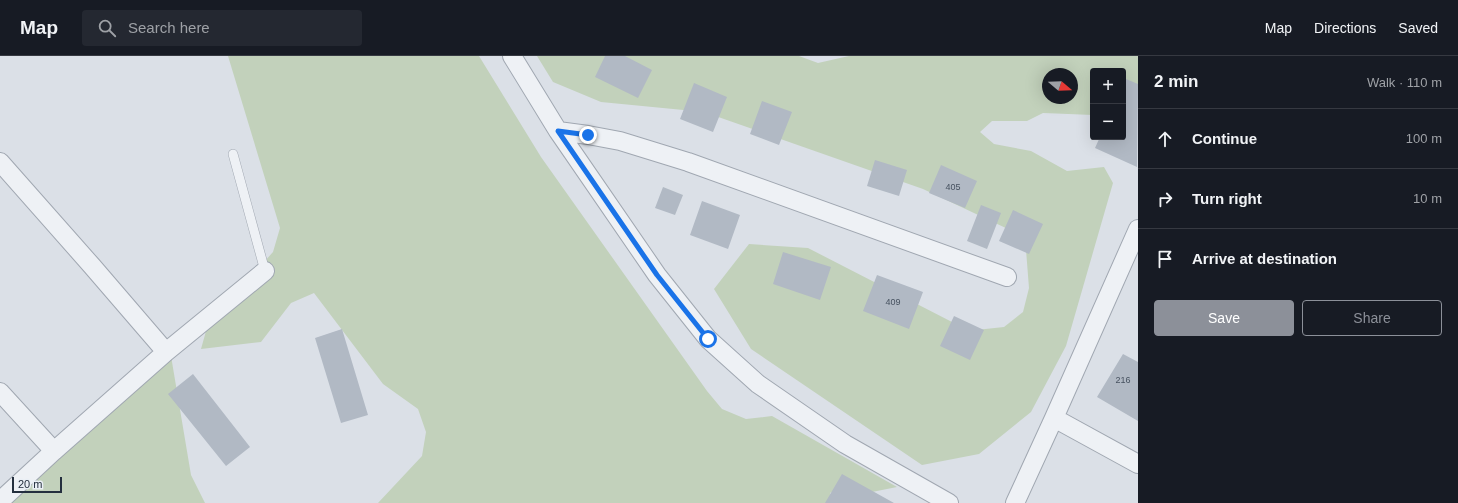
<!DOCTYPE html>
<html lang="en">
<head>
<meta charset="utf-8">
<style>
	:root { --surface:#171b24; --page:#242831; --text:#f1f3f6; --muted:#9ea1a6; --line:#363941; --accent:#8c9099 }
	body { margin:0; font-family:Arial,sans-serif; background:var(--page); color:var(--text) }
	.controls { position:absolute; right:12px; top:12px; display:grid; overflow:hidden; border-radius:4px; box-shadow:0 4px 16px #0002 }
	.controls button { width:36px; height:36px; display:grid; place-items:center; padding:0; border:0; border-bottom:1px solid var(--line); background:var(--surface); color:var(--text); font:20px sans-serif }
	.compass { position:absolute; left:1042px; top:12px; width:36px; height:36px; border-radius:50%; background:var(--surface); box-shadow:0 4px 16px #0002; rotate:109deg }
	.scale { position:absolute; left:12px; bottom:10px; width:50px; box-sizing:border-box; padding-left:4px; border:2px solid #242f3e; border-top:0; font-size:11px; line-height:14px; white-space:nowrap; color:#242f3e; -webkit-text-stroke:3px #eaeff5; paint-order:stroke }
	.stop { position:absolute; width:12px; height:12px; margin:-9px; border:3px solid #1a73e8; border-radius:50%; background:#fff }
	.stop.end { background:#1a73e8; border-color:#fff; box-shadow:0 1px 4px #0008 }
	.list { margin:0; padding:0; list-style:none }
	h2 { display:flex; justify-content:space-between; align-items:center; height:52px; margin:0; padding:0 16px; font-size:17px }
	h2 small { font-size:13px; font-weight:400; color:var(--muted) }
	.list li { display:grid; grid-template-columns:26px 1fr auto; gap:12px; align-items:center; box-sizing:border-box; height:60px; padding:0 16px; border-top:1px solid var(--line) }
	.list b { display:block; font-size:15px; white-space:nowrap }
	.list em { font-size:13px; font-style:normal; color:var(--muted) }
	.actions { display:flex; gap:8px; padding:12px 16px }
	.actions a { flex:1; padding:9px 0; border:1px solid var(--accent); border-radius:4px; text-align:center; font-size:14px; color:var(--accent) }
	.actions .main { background:var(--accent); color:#fff }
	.icon { flex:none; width:22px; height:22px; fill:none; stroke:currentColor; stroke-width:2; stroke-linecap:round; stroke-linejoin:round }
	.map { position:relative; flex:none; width:1138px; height:447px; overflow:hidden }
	header { display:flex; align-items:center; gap:24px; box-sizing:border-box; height:56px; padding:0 20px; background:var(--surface); border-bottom:1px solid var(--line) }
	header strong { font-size:19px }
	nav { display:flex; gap:22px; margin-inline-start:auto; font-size:14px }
	.search { width:280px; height:36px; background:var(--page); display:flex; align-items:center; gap:10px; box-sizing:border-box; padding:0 14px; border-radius:4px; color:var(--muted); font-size:15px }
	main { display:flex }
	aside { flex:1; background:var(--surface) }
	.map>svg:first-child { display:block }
	.green { fill:#c2d1bb; fill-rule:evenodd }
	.building { fill:#b1b9c4 }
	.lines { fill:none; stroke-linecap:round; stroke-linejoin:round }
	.lane-casing { stroke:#a0a7b1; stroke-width:10 }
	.street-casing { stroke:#a0a7b1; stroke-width:20 }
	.lane { stroke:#eef1f5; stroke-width:9 }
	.street { stroke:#eef1f5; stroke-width:18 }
	.route { stroke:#1a73e8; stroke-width:5 }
	.labels { text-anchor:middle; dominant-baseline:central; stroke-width:3; stroke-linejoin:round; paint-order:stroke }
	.number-label { font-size:9px; fill:#475260 }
</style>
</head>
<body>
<header>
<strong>Map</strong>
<div class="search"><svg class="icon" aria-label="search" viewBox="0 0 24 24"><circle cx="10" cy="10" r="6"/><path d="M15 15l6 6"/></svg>Search here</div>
<nav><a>Map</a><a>Directions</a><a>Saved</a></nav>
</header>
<main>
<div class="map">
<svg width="1138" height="447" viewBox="0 0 1138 447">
	<rect width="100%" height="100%" fill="#dbe0e7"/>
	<path class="green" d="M228 0H479L541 101 707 335 722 353 746 363 772 360 897 431 872 436 851 424 830 437 834 447H378L422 400 426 376 418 353 383 328 314 237 291 247 261 286 201 293 208 268 273 196 280 172Z
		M537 0H799L818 7 849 0H1138V29L1123 45V15H1093V59L1043 57 1027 65H992L980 76 994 88 1031 95 1067 115 1104 111 1113 127 1066 290 1031 356 979 398 922 409 751 293 714 233 749 188 808 192 952 266 976 274 1004 271 1023 256 1029 232 1025 181 923 133 704 56 601 46 553 26ZM1048 18H1072V42H1048Z
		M171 300 191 419 205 447H3Z"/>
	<path class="building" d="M605 0H625L652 14 638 42 595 21Z
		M1126 23 1138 28 1137 111 1095 92 1100 81H1123V29Z
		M694 27 727 41 713 76 680 63Z
		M762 45 792 56 779 89 750 78Z
		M875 104 907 114 899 140 867 130Z
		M941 109 977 125 965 152 929 137Z
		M663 131 683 139 675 159 655 152Z
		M702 145 740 159 728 193 690 179Z
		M981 149 1001 157 987 193 967 185Z
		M1013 154 1043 168 1029 198 999 185Z
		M783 196 831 211 820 244 773 228Z
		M877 219 923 236 909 273 863 255Z
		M954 260 984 274 970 304 940 290Z
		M342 273 368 359 341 367 315 282Z
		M1123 298 1138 306V365L1097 341Z
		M193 318 250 391 226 410 168 338Z
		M842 418 894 447H825Z"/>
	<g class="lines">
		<defs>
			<path id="lane" d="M233 98 265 215"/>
			<path id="street" d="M512 0 558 75 657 219 708 283 758 328 845 388 949 447
				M558 75 588 79 620 85 688 106 1007 221
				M0 106 92 210 166 296
				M0 336 54 395
				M1054 362 1138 408
				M0 445 54 395 166 296 265 215
				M1015 447 1054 362 1138 173"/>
		</defs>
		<use href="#lane" class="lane-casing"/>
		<use href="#street" class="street-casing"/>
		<use href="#lane" class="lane"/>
		<use href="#street" class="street"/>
	</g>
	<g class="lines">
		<path class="route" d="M588 79 558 75 657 219 708 283"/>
	</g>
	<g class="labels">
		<g class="number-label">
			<text x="953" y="131">405</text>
			<text x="893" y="246">409</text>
			<text x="1123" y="324">216</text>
		</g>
	</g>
</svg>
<div class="controls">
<button>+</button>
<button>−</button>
</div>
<svg class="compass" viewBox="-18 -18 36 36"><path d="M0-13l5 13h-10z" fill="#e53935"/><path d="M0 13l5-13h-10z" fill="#9ea1a6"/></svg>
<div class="scale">20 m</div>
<div class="stop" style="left:708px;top:283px"></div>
<div class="stop end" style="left:588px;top:79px"></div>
</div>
<aside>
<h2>2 min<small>Walk · 110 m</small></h2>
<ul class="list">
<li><svg class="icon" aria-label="ahead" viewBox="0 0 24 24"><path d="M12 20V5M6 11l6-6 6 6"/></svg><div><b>Continue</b></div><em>100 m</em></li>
<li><svg class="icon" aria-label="right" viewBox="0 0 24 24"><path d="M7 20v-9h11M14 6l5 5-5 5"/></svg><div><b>Turn right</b></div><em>10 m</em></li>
<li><svg class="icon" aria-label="arrive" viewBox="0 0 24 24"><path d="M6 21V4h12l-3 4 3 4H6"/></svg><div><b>Arrive at destination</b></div></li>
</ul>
<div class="actions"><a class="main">Save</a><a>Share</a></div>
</aside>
</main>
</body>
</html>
